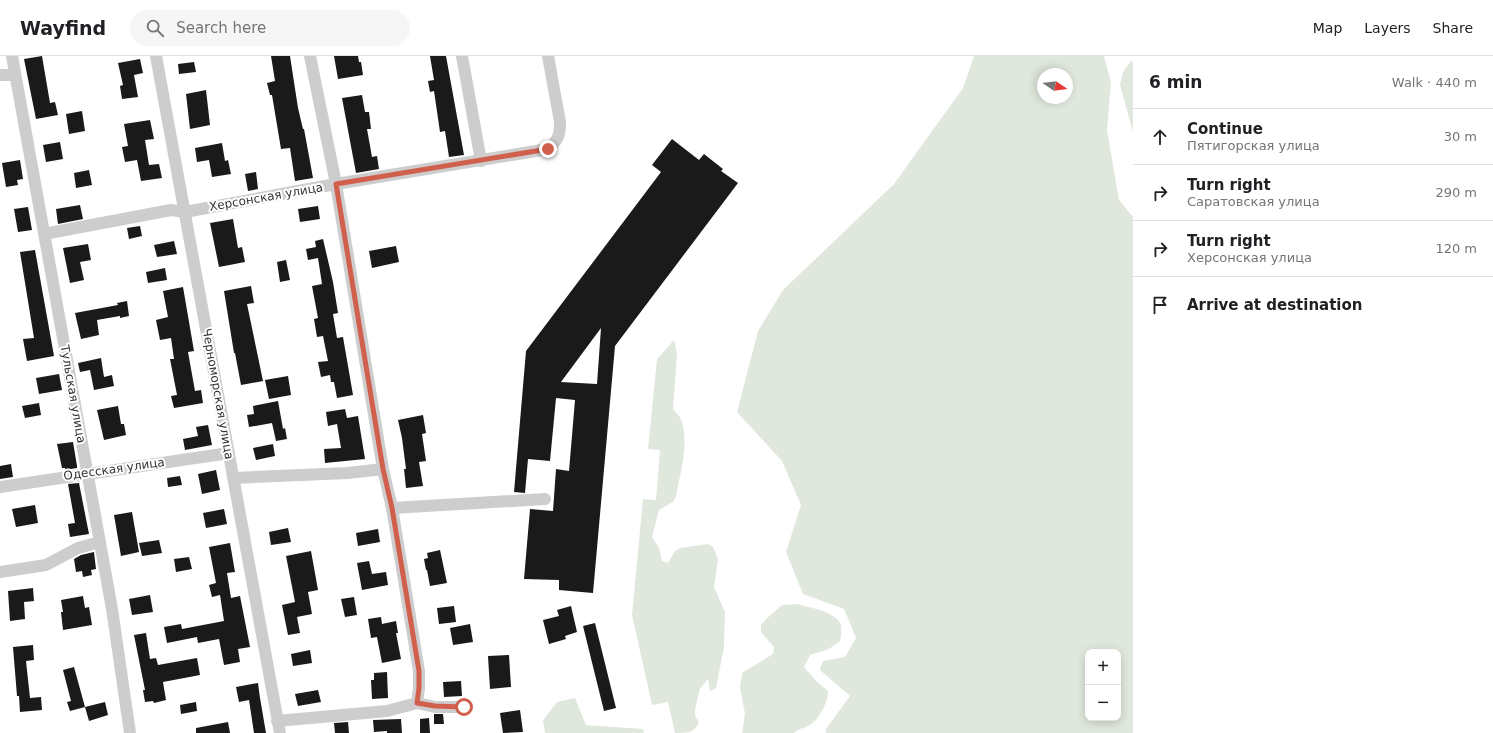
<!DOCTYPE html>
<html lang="en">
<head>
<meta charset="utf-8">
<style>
	:root { --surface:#fff; --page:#f6f6f6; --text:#202124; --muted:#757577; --line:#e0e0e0 }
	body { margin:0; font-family:"DejaVu Sans",sans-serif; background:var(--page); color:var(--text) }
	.controls { position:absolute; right:12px; bottom:12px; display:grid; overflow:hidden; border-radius:8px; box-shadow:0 2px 10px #0003 }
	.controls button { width:36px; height:36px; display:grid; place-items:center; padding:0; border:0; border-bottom:1px solid var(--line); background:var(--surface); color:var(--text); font:20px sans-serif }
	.compass { position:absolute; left:1037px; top:12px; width:36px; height:36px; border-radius:50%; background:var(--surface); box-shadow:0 2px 10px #0003; rotate:103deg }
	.stop { position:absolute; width:12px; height:12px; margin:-9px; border:3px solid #d15f4d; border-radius:50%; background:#fff }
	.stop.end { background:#d15f4d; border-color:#fff; box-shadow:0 1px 4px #0008 }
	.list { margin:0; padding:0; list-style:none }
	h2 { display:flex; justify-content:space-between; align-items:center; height:52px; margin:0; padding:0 16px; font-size:17px }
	h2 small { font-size:13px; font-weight:400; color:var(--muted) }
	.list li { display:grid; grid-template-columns:26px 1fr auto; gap:12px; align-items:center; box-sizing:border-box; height:56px; padding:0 16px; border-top:1px solid var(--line) }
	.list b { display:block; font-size:15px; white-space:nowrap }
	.list p { margin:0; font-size:13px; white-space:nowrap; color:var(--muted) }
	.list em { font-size:13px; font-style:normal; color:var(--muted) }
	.icon { flex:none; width:22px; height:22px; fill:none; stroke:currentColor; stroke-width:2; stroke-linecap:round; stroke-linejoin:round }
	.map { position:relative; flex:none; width:1133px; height:677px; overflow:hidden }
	header { display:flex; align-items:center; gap:24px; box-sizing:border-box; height:56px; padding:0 20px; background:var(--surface); border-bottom:1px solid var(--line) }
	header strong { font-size:19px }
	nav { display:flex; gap:22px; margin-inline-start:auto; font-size:14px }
	.search { width:280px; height:36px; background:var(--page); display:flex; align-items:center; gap:10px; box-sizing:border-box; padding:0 14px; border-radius:22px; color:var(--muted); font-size:15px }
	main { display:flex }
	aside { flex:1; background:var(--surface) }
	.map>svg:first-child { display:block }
	.green { fill:#e0e8dd; fill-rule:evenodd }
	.building { fill:#1a1a1a; fill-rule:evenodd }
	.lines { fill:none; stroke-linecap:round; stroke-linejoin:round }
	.minor { stroke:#cdcdcd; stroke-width:12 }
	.route { stroke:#d15f4d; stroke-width:5 }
	.labels { text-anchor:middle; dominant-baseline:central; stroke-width:4; stroke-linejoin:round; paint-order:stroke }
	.street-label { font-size:12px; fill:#333; stroke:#fff }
</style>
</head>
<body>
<header>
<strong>Wayfind</strong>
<div class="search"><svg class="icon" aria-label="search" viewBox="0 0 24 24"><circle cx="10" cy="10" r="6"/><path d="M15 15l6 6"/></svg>Search here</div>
<nav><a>Map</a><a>Layers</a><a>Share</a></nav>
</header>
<main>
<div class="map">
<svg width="1133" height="677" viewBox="0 0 1133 677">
	<rect width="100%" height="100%" fill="#fff"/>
	<path class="green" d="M974 0H1104L1111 26 1107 74 1119 144 1133 161V677H826V673L850 640 820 614 823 605 845 601 856 582 844 553 803 538 786 496 801 449 782 405 737 356 758 275 783 234 894 128 963 32ZM1043 18H1067V42H1043ZM1088 596H1118V662H1088Z
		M1131 5H1133V76L1120 29 1123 16Z
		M674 284 677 297 673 353C676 357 681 361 682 366 689 387 680 419 676 440L673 446 659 454 652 481 659 492 662 505 668 507 675 495 680 492 708 488 713 491 718 503 714 531 725 556 724 591 716 632 710 635 708 623 700 633 695 653V660L699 666C695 677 687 677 675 677L668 646 652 649 632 559 643 443 656 444 660 394 648 393 657 303Z
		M796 548C808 551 837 556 841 569 842 574 841 580 840 585L829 593 810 599 804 611 818 627 828 635C828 646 819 665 808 670 803 673 798 672 794 677H742L745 658 740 631 742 617 773 598 774 591 761 576V569L766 563 782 549Z
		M575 642 586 669 643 673 644 677H545L543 664 557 646Z"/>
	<path class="building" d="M42 0 50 47 55 46 58 59 36 63 24 3Z
		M271 0H290L298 52 303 73H304L313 122 295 125 290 92 281 93 272 39H270L267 27 275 25Z
		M334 0H358L359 6H361L363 19 338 23Z
		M430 0H446L464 99 449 101 445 75 440 76 434 35 430 36 428 25 434 24Z
		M140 3 143 17 134 19 138 41 122 43 120 30 123 29 118 7Z
		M194 6 196 16 179 18 178 8Z
		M206 34 210 69 190 73 186 38Z
		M362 39 365 56H369L371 73H367L372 101 377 100 379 113 356 117 342 42Z
		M82 55 85 75 69 78 66 58Z
		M150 64 154 83 145 84 149 109 159 108 162 122 141 125 137 104 125 106 122 91 128 90 124 68Z
		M672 83 699 104 704 98 723 113 721 115 738 127 615 290 593 537 559 534V524L524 523 530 453 553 455 556 413 569 415 575 344 556 342 550 405 528 403 525 437 514 436 526 295 661 116 652 109ZM601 272 597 328 561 326Z
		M60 86 63 103 46 106 43 89Z
		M222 87 225 105 228 104 231 118 212 121 209 104 197 106 195 92Z
		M20 104 23 123 17 124 18 129 6 131 2 107Z
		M89 114 92 129 76 132 74 117Z
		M256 116 258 133 248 135 245 118Z
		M80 149 83 163 58 168 56 153Z
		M318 150 320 163 300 166 298 153Z
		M28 151 32 174 18 176 14 153Z
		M233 163 238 192 242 191 245 206 219 211 210 167Z
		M140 170 142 180 129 183 127 172Z
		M323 183 333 226 338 257 333 258 337 282 343 281 353 339 337 342 334 326H331L330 319 321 321 318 306 328 305 323 280 317 281 314 263 318 262 312 230 322 228 318 202 308 204 306 193 316 191 315 185Z
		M174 185 177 198 157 201 154 189Z
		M88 188 91 204 80 206 84 224 70 227 63 192Z
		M396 190 399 206 372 212 369 195Z
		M35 194 54 300 27 305 23 283 34 282 20 196Z
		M286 204 290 224 280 226 277 206Z
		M165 212 167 224 148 227 146 216Z
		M251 230 254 247 247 248 263 325 241 329 235 297H234L224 235Z
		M183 231 194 295 188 296 195 335 201 334 203 347 174 352 171 340 177 339 170 303H174L171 282 160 284 156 264 168 261 163 235Z
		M127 245 129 260 120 262V260L97 264 99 279 81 283 75 257 118 249 117 247Z
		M101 302 104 321 112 319 114 330 94 334 90 314 80 316 78 307Z
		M59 318 62 334 39 338 36 322Z
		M288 320 291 339 269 343 265 324Z
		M278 345 283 373 285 372 287 383 276 385 272 367 249 371 247 359 254 358 253 350Z
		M39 347 41 359 25 362 22 350Z
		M118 350 121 368H124L126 379 104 384 97 354Z
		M345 353 347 362 358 360 365 403 325 407 324 393 341 392 337 368 328 370 326 356Z
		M423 359 426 377 422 378 426 405 419 406 423 430 406 432 404 413H406L402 382 398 364Z
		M208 369 212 389 185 394 183 383 198 380 196 371Z
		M73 386 77 410V412L65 414V412H62L57 388Z
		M273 388 275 400 256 404 253 392Z
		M11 408 13 421 0 423V410Z
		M216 414 220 434 202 438 198 418Z
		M180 420 182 429 168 431 167 422Z
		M79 427 89 478 70 481 68 468 75 467 68 428Z
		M35 449 38 467 16 471 12 453Z
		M224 453 227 468 206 472 203 457Z
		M132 456 139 496 121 500 114 459Z
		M288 472 291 486 271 489 269 476Z
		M378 473 380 486 358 490 356 477Z
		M159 484 162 497 142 500 139 487Z
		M230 487 235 516 227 517 231 542 240 540 250 591 238 593 240 606 224 609 219 583 198 587 197 581 167 587 164 571 181 568 182 573 224 565 220 539 212 541 209 529 216 527 209 491Z
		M440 494 447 527 430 530 427 514H426L424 503 428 502 427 497Z
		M311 495 318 534 308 536 312 558 297 561 300 577 288 579 282 549 295 546 286 500Z
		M94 496 96 513 91 514 92 519 83 521 82 515 76 516 74 503 81 499Z
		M189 501 192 513 176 516 174 503Z
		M369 505 372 518 386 516 388 529 362 534 357 507Z
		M33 532 34 545 24 546 25 563 10 565 8 535Z
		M150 539 153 556 132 559 129 543Z
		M83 540 85 552 89 551 92 569 63 574 61 556H63L61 544Z
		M354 541 357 559 345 561 341 543Z
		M454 550 456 566 439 568 437 552Z
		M571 550 577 576 565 580 566 583 549 588 543 564 559 560 557 554Z
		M381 561 382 568 396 565 398 577H396L401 603 382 607 377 581 371 582 368 563Z
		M595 567 616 652 604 655 583 570Z
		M470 568 473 586 453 589 450 572Z
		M146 577 150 603 156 602 158 609 197 602 200 619 163 626 166 644 154 647 153 645 145 646 143 634H145L134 579Z
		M33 589 34 604 26 605 30 642 41 641 42 654 20 656 19 640H17L13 591Z
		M310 594 312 607 293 610 291 598Z
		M509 599 511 631 490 633 488 600Z
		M74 611 85 651 70 655 67 646 71 645 63 614Z
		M387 616 388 642 372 643 371 624H374V617Z
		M461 625 462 640 444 641 443 626Z
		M258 627 260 642 266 677H254L249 644 239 646 236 631Z
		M318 634 321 646 298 650 295 638Z
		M105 646 108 659 89 665 85 651Z
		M196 646 197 655 181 658 180 649Z
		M520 654 523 676 503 677 500 657Z
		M434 658H443L444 668H434Z
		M429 662 430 677H420V663Z
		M401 663 402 677H387V675L374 676 373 664Z
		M228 666 230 677H196V672Z
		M348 666 349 677H335L334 667Z"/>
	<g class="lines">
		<path class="minor" d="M12 0 112 553 130 677
			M156 0 280 677
			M310 0 336 128 383 413 392 452 419 615V632L417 647
			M462 0 481 105
			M0 19H15
			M44 178 171 154 185 156 336 128 548 93C558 84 560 80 560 66L548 0
			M233 422 348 417 383 413
			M0 431 229 397
			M392 452 545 443
			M0 516 46 509 78 492 100 486
			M277 665 387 655 417 647 435 651H464"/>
	</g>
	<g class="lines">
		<path class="route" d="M464 651 435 650 417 647 419 632V615L392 452 383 413 336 128 548 93"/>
	</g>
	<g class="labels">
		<g class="street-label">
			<text transform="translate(266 141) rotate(-10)">Херсонская улица</text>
			<text transform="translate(73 338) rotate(80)">Тульская улица</text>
			<text transform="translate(218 338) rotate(80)">Черноморская улица</text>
			<text transform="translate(114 413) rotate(-8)">Одесская улица</text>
		</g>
	</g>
</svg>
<div class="controls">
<button>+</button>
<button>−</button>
</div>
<svg class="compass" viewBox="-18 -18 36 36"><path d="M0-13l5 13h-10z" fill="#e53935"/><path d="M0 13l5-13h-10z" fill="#757577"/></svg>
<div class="stop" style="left:464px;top:651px"></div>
<div class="stop end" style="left:548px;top:93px"></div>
</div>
<aside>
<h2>6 min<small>Walk · 440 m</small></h2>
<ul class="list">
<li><svg class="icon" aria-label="ahead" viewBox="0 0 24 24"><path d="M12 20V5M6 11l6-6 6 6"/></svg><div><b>Continue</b><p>Пятигорская улица</p></div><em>30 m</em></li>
<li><svg class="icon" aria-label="right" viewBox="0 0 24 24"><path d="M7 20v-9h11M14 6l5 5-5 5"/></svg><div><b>Turn right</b><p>Саратовская улица</p></div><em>290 m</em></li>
<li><svg class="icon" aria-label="right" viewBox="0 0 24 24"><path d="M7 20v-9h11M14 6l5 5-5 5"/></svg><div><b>Turn right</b><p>Херсонская улица</p></div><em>120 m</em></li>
<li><svg class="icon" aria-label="arrive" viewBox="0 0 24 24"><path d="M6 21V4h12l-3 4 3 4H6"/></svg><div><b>Arrive at destination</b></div></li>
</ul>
</aside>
</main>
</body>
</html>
